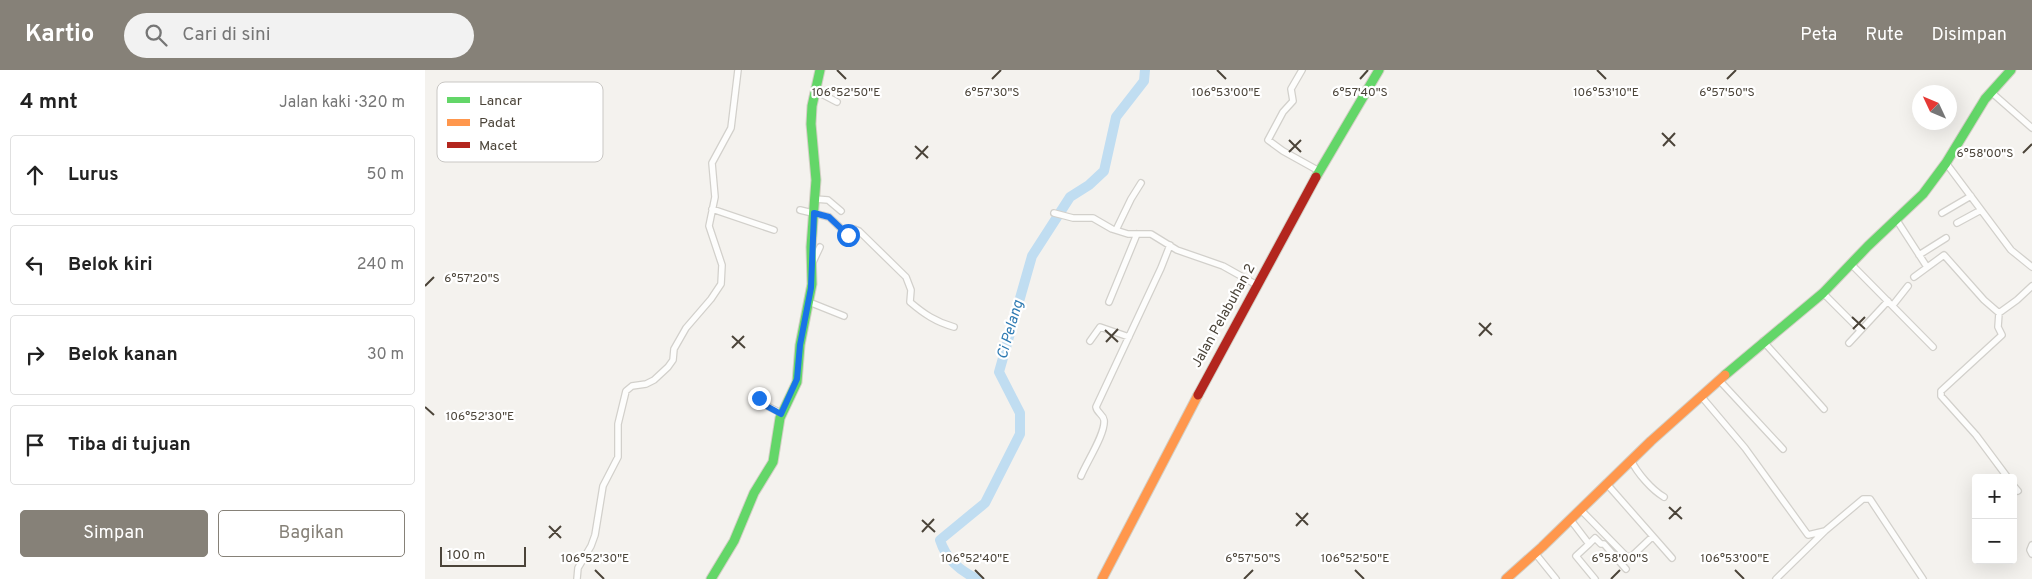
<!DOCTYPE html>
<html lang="id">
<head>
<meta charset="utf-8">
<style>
	:root { --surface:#fff; --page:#f2f2f2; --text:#222; --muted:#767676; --line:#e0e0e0; --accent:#868178 }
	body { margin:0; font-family:Overpass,sans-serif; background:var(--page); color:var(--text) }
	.controls { position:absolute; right:15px; bottom:15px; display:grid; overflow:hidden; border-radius:5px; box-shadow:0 5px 20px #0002 }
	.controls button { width:45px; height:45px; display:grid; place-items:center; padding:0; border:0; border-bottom:1px solid var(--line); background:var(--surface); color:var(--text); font:25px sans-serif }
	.compass { position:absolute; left:1487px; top:15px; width:45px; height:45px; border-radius:50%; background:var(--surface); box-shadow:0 5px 20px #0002; rotate:314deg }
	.scale { position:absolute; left:15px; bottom:12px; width:86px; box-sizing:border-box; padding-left:5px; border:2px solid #4b4439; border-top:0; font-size:14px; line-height:18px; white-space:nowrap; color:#4b4439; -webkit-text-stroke:4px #fff; paint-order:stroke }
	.stop { position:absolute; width:15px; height:15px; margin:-11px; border:4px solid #1a73e8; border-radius:50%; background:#fff }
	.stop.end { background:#1a73e8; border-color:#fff; box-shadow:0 1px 5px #0008 }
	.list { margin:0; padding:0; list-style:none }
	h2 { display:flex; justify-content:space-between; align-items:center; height:65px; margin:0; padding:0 20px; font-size:21px }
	h2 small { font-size:16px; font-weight:400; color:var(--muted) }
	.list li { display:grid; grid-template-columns:32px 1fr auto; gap:15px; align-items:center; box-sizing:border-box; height:80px; margin:0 10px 10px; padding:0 10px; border:1px solid var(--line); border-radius:5px }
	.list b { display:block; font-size:19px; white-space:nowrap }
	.list em { font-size:16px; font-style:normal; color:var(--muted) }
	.actions { display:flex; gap:10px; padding:15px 20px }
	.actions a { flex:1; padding:11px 0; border:1px solid var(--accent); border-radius:5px; text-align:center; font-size:18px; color:var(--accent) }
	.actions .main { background:var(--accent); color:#fff }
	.icon { flex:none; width:28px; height:28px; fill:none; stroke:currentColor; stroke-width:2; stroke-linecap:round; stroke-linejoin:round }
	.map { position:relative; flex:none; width:1607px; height:509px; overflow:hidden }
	header { display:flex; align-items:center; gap:30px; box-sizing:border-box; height:70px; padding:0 25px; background:var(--accent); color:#fff }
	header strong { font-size:24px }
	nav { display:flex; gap:28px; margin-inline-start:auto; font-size:18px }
	.search { width:350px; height:45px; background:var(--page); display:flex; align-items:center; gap:12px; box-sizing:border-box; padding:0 18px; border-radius:28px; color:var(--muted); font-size:19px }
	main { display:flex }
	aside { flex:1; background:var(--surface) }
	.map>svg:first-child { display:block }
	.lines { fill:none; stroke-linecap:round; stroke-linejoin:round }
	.river { stroke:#c0ddf1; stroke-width:10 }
	.street-casing { stroke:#d2d0cb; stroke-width:8 }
	.fast-casing { stroke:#d3cfc5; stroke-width:11 }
	.slow-casing { stroke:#d3cfc5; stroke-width:11 }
	.jam-casing { stroke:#d3cfc5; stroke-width:11 }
	.street { stroke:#fdfdfc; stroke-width:5.5 }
	.fast { stroke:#63d668; stroke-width:9 }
	.slow { stroke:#ff974d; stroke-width:9 }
	.jam { stroke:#b3261e; stroke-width:9 }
	.route { stroke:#1a73e8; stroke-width:6 }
	.ticks { fill:none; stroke:#4b4439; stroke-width:2 }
	.labels { text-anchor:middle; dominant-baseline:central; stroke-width:4.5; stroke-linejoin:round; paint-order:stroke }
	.street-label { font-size:14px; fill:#4b4439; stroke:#fff }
	.water-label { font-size:15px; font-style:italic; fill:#2e7ab2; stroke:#fff }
	.key { fill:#fff; stroke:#c9c7c4; stroke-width:1 }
	.key-label { font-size:14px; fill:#4b4439 }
	.ticks-label { font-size:12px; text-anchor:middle; fill:#4b4439; stroke:#fff; stroke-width:4.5; stroke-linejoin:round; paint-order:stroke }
</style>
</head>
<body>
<header>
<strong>Kartio</strong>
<div class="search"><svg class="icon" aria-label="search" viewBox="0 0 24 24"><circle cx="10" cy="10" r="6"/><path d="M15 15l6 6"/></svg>Cari di sini</div>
<nav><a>Peta</a><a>Rute</a><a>Disimpan</a></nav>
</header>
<main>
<aside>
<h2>4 mnt<small>Jalan kaki · 320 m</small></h2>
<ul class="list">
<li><svg class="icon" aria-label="ahead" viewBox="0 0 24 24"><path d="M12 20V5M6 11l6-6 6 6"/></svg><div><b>Lurus</b></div><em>50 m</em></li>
<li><svg class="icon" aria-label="left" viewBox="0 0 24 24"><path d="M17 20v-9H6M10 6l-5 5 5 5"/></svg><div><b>Belok kiri</b></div><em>240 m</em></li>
<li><svg class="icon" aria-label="right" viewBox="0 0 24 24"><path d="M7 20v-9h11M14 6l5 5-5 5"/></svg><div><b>Belok kanan</b></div><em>30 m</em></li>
<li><svg class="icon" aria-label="arrive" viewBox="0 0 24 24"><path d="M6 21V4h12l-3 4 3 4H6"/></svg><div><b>Tiba di tujuan</b></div></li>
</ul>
<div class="actions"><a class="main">Simpan</a><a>Bagikan</a></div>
</aside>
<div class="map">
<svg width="1607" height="509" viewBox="0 0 1607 509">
	<rect width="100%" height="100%" fill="#f4f2ee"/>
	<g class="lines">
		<path class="river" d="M552 509C534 500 521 489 515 470L560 433 595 364V343L574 302 607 186 645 127 664 115 679 101 691 47 719 11 720 0"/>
		<defs>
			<path id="street" d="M877 0 866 19 868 31 858 42 843 70 858 81 894 101
				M391 21 412 32
				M1566 22 1607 58
				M1521 93 1586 180 1607 197
				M390 129 403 130 416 141
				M287 139 349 160
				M375 140 404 147 423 165 429 159 434 161 481 207 486 220 485 232C499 244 511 252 529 257
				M629 143 648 148H668L687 159 703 164H726L752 180 798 196 832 215
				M1517 143 1546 126
				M1471 149 1502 197
				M1532 153 1556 140
				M691 160 706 129 716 113
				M1494 185 1521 168
				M388 192 395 177
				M1426 194 1508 277
				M1489 207 1519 185 1559 230 1574 243 1592 230 1607 216
				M1398 223 1435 260
				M384 232 419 246
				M684 232 712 164
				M1468 235 1483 216
				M1574 243 1573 257 1577 265 1516 321V326L1551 365 1583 408
				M665 271 675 257 704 267
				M1338 271 1399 339
				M1424 273 1463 231
				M1294 310 1358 379
				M1276 326 1320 378 1383 465 1400 461 1351 509
				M331 327 338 334 356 343
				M1206 390C1212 403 1227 420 1239 427
				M656 406C661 393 681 363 679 350 678 344 672 343 671 337L736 198 745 175
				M1181 413 1247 488
				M1588 415 1593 421
				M1155 439 1202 487 1207 486 1227 467
				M1145 449 1164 474 1170 468 1176 474H1179L1201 499
				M1400 461 1438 429H1445L1498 509
				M1164 474 1151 486 1170 509
				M1607 475 1605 480 1607 484
				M1110 483 1131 509
				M152 509 153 498 166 476 170 465 178 416 193 387V354L201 321 207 316 221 314 229 310 243 297 248 290 249 279 261 258 286 229 296 214 297 195 284 156 290 127 287 93 306 58 313 0"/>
			<path id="fast" d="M891 107 954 0
				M1300 305 1398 223 1443 176 1498 124 1521 93 1560 29 1586 0
				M286 509 309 471 329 423 348 392 355 348 372 312 375 275 387 214 386 177 391 110 386 54 387 36 395 0"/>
			<path id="slow" d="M677 509 773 325
				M1081 509 1117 477 1226 371 1300 305"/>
			<path id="jam" d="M773 325 891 107"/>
		</defs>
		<use href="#street" class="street-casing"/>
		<use href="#fast" class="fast-casing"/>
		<use href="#slow" class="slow-casing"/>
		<use href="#jam" class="jam-casing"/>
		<use href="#street" class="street"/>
		<use href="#fast" class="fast"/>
		<use href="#slow" class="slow"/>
		<use href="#jam" class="jam"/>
	</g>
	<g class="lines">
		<path class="route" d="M334 328 338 334 356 344 372 309 375 275 386 218 389 143 404 147 423 165"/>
	</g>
	<path class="ticks" d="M412 0 421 9M792 0 801 9M1172 0 1181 9M567 9 576 0M935 9 943 0M1302 9 1311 0M1237 63 1250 76M864 70 876 82M490 76 503 88M1238 76 1250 63M864 82 876 70M1598 83 1607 74M491 89 503 76M0 216 9 207M1427 247 1440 259M1054 253 1067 265M1428 259 1440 247M680 260 693 272M307 266 320 278M1054 266 1066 253M681 272 693 259M307 278 319 266M0 337 9 345M1244 437 1257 449M871 443 883 455M1244 449 1256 437M497 450 510 462M124 456 136 468M871 456 883 443M497 462 509 449M124 468 136 456M170 500 179 509M550 500 559 509M930 500 939 509M1310 500 1319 509M819 509 828 500M1186 509 1195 500"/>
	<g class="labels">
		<g class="street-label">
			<text transform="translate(799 246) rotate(-61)">Jalan Pelabuhan 2</text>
		</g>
		<g class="water-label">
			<text transform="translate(586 260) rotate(-74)">Ci Pelang</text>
		</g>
	</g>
	<rect x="12" y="12" width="166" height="80" rx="8" class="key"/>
	<rect x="22" y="27" width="23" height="6" fill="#63d668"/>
	<rect x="22" y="49" width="23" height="7" fill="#ff974d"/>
	<rect x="22" y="72" width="23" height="6" fill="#b3261e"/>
	<g class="key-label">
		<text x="54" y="35">Lancar</text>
		<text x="54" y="57">Padat</text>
		<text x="54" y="80">Macet</text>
	</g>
	<g class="ticks-label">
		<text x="421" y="26">106°52'50"E</text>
		<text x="801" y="26">106°53'00"E</text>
		<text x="1181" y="26">106°53'10"E</text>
		<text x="567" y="26">6°57'30"S</text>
		<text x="935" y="26">6°57'40"S</text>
		<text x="1302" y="26">6°57'50"S</text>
		<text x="1560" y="87">6°58'00"S</text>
		<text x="47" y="212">6°57'20"S</text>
		<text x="55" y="350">106°52'30"E</text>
		<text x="828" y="492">6°57'50"S</text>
		<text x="1195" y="492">6°58'00"S</text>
		<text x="170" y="492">106°52'30"E</text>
		<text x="550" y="492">106°52'40"E</text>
		<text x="930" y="492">106°52'50"E</text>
		<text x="1310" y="492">106°53'00"E</text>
	</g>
</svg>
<div class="controls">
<button>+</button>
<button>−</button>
</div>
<svg class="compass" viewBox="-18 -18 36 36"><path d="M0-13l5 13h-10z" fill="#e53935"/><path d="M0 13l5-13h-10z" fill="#767676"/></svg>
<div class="scale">100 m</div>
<div class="stop" style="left:423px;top:165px"></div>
<div class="stop end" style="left:334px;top:328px"></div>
</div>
</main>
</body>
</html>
